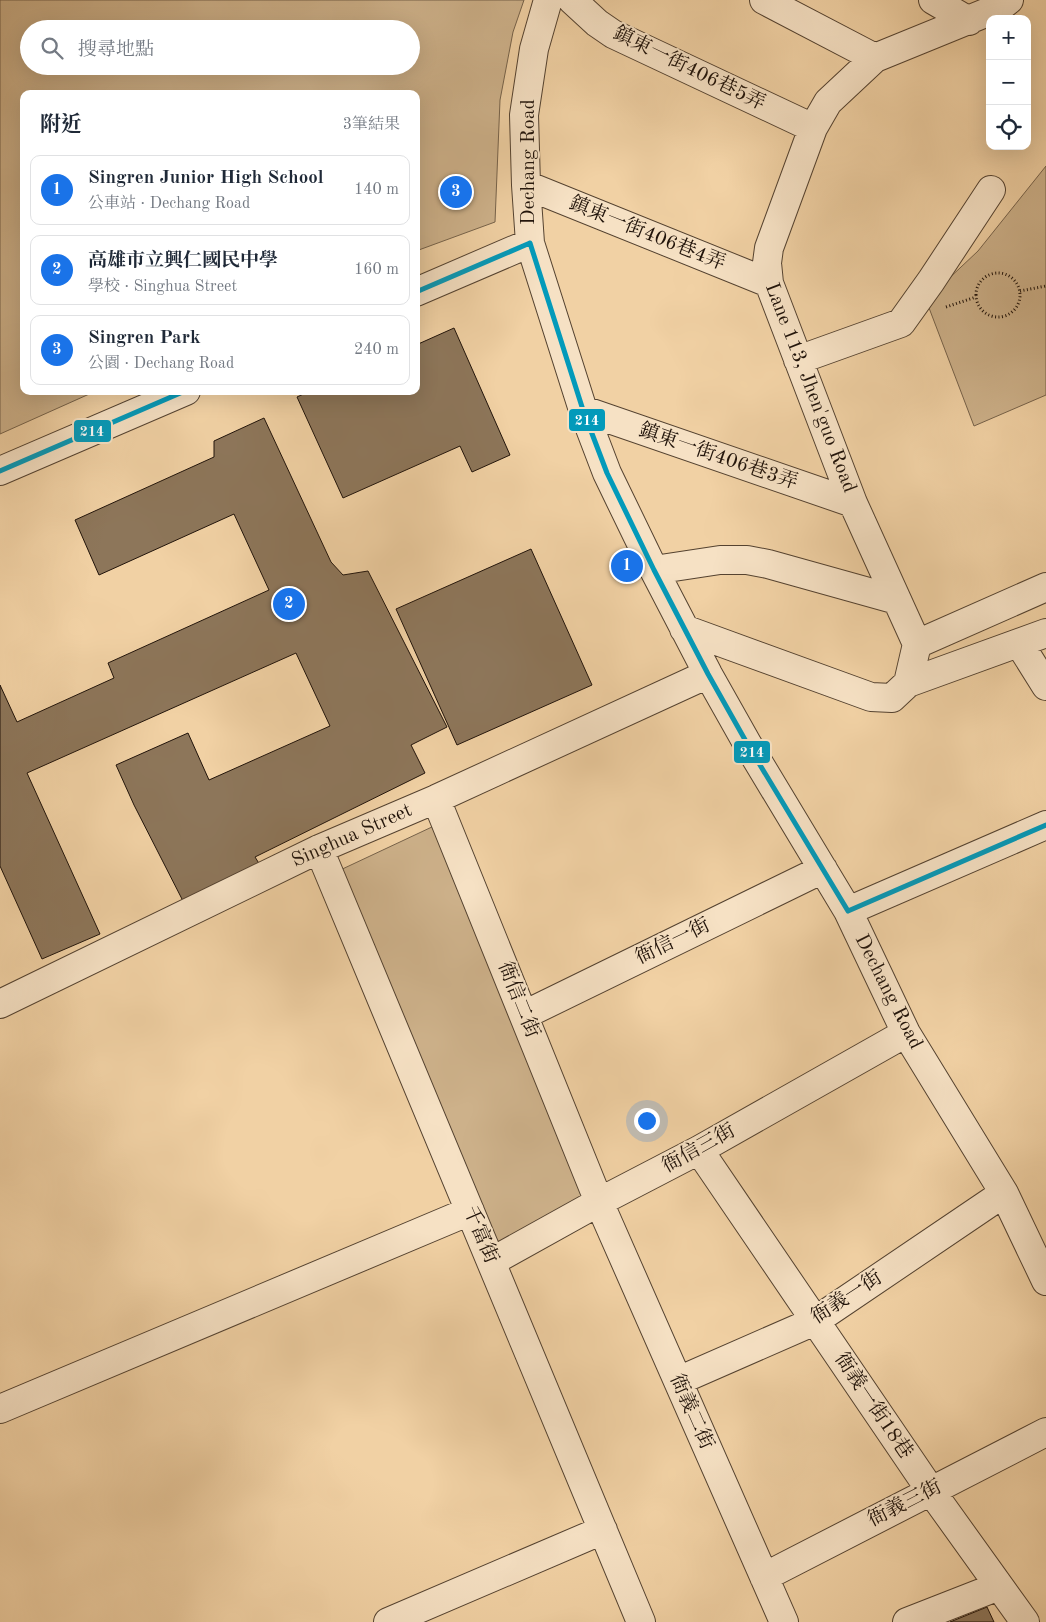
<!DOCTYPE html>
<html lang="zh-TW">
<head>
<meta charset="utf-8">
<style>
	:root { --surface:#fff; --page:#f6f6f7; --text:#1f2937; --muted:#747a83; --line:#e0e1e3; --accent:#1a73e8 }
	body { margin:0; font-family:"Old Standard TT","Noto Serif TC",serif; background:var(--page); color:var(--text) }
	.controls { position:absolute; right:15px; top:15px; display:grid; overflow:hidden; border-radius:10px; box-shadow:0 5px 20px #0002 }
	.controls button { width:45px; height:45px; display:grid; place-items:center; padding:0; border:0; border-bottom:1px solid var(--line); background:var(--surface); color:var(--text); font:25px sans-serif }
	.you { position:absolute; left:646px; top:1120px; width:18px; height:18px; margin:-12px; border:4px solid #fff; border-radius:50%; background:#1a73e8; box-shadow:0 0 0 8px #1a73e833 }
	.badge { display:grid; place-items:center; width:32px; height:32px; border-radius:50%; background:var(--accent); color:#fff; font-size:16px; font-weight:700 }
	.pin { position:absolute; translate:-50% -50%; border:2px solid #fff; box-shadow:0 1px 5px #0006 }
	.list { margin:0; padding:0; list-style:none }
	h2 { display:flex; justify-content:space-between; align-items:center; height:65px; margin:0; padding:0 20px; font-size:21px }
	h2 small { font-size:16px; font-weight:400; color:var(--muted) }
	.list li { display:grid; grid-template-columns:32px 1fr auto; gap:15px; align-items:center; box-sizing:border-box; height:70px; margin:0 10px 10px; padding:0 10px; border:1px solid var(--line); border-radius:10px }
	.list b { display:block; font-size:19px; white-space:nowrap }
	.list p { margin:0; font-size:16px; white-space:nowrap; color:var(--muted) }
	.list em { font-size:16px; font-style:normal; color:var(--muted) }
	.icon { flex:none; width:28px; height:28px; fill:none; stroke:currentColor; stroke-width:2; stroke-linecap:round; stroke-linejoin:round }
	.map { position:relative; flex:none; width:1046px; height:1622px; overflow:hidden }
	.search { position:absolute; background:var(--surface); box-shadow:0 5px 20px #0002; left:20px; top:20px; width:400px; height:55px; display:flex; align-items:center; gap:12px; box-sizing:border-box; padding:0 18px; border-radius:28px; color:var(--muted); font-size:19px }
	.panel { position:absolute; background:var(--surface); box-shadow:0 5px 20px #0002; left:20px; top:90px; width:400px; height:305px; border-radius:10px }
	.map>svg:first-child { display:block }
	.green { fill:#cdb18a; stroke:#76624a; fill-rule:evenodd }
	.building { fill:#8d765a; stroke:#20130a }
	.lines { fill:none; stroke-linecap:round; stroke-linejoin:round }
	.minor-casing { stroke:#544230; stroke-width:30 }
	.path { stroke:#20130a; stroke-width:3; stroke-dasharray:1 2.5; stroke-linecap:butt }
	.minor { stroke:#f6e1c4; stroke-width:28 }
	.bus-1-casing { stroke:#f6e1c4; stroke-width:9 }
	.bus-1 { stroke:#039aba; stroke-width:5 }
	.labels { text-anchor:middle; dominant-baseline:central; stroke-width:4; stroke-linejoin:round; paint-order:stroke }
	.street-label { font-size:20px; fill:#20130a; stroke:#f6e1c4 }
	.line-badge { stroke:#f6e1c4; stroke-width:2 }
	.badge-label { font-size:14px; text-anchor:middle; font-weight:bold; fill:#fff }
</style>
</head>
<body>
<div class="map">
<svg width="1046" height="1622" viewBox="0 0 1046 1622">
	<rect width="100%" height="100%" fill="#f1d1a4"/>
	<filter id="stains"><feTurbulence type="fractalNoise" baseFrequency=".004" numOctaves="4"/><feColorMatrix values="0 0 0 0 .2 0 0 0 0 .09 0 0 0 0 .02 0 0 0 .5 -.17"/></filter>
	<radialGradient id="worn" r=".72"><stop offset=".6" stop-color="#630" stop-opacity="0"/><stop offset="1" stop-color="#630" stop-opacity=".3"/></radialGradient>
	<path class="green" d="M0 0H524L513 32 500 100 495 222 416 251V94H24V391H96L0 434ZM29 29H411V66H29Z
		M1046 166V395L974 426 926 300 978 251Z
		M434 826 586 1198 495 1250 336 872Z"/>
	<path class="building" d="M454 328 510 455 472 472 460 446 343 498 297 397 310 391H416V345Z
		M264 418 331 562 343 575 368 571 447 727 411 745 425 773 255 857 260 865 184 903 134 805 116 765 188 733 209 780 330 726 296 653 27 773 100 934 42 959 0 866V685L17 722 114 678 108 663 269 590 234 514 99 575 75 520 214 457V441Z
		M531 549 592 685 457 745 396 609Z
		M987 1607 994 1622H950Z"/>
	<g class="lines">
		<defs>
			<path id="minor" d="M548 0 534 49 524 115 526 185 530 243 583 410 607 473 654 570 708 674 748 745 848 911 906 1033 1004 1193 1046 1281
				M572 0 597 23 613 34 813 128
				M764 0 875 58
				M933 0 969 21
				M526 185 769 283
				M416 292 530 243
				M798 360 901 323 931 281 991 190
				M583 410 853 503
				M0 471 186 391
				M654 570 720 560H747L768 564 897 600
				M684 629 871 697 892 698 908 683 917 644
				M1019 643 1046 686
				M917 644 853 503 769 283 767 263 769 248 813 128 828 102 875 58 1000 7 1009 0
				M917 644 1046 587
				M908 683 1046 633
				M436 799 599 1202 784 1622
				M319 849 641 1622
				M848 911 1046 825
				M0 1004 319 849 436 799 708 674
				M524 1015 823 869
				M699 1150 931 1491 1025 1622
				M491 1262 599 1202 699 1150 906 1033
				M678 1381 815 1321 1004 1193
				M0 1409 470 1211
				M764 1577 1046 1432
				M388 1622 603 1530
				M907 1622 999 1586"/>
		</defs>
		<use href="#minor" class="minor-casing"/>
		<path class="path" d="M976 295a22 22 0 1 1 44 0a22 22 0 1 1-44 0Z
			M1020 291 1046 286
			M946 307 976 297"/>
		<use href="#minor" class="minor"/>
		<defs>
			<path id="bus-1" d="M530 243 583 410 607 473 654 570 708 674 748 745 848 911
				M416 292 530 243
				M0 471 185 391
				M848 911 1046 825"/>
		</defs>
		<use href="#bus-1" class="bus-1-casing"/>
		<use href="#bus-1" class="bus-1"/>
	</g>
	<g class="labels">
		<g class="street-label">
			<text transform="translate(689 69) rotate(26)">鎮東一街406巷5弄</text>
			<text transform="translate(529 162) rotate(-90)">Dechang Road</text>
			<text transform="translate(647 234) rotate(22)">鎮東一街406巷4弄</text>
			<text transform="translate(810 388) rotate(69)">Lane 113, Jhen'guo Road</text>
			<text transform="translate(718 457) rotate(19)">鎮東一街406巷3弄</text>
			<text transform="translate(352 836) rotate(-24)">Singhua Street</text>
			<text transform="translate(673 942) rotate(-26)">衙信一街</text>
			<text transform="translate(888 992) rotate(63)">Dechang Road</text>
			<text transform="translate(518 1000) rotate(68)">衙信二街</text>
			<text transform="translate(699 1149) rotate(-29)">衙信三街</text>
			<text transform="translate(480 1235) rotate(67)">千富街</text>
			<text transform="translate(847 1298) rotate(-33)">衙義一街</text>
			<text transform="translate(873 1406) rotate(56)">衙義一街18巷</text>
			<text transform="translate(691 1412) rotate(66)">衙義二街</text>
			<text transform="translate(905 1504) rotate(-27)">衙義三街</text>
		</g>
	</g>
	<g class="line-badge">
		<rect x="568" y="408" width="38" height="24" rx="5" fill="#039aba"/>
		<rect x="73" y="419" width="39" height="24" rx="5" fill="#039aba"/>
		<rect x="733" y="740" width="38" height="24" rx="5" fill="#039aba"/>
	</g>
	<g class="badge-label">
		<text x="587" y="425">214</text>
		<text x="92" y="436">214</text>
		<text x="752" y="757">214</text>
	</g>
	<rect width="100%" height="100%" filter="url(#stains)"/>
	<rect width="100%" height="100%" fill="url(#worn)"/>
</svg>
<div class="controls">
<button>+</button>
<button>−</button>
<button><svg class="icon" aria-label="locate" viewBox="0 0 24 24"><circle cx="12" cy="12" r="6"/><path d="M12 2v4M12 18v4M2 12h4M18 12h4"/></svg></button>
</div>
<div class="you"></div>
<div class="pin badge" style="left:627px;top:566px">1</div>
<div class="pin badge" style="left:289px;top:604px">2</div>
<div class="pin badge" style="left:456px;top:192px">3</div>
<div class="search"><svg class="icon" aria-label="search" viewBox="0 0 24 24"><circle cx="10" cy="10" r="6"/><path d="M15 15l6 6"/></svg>搜尋地點</div>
<section class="panel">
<h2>附近<small>3筆結果</small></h2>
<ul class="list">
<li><span class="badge">1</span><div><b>Singren Junior High School</b><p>公車站 · Dechang Road</p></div><em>140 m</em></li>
<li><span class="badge">2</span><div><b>高雄市立興仁國民中學</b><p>學校 · Singhua Street</p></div><em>160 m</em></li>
<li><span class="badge">3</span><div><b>Singren Park</b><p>公園 · Dechang Road</p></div><em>240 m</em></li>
</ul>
</section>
</div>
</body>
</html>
